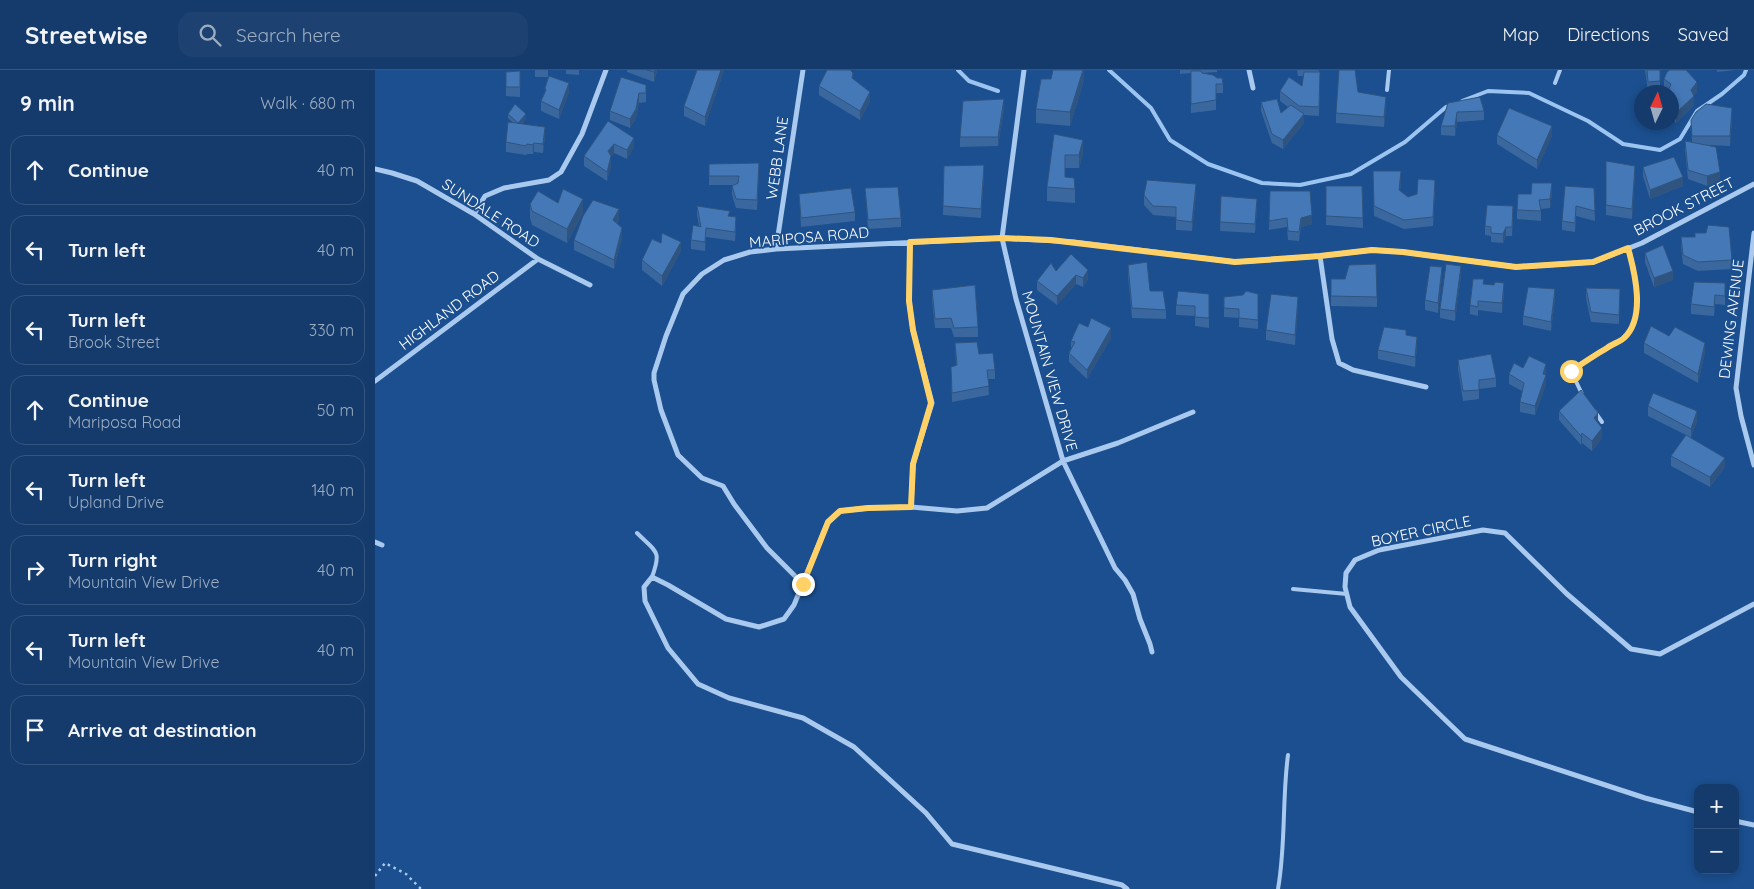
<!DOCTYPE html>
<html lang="en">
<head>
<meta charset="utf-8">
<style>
	:root { --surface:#143b6b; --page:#1d4271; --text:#f1f3f6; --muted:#9dadc1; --line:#33557e }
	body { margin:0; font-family:Quicksand,sans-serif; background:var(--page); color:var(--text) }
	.controls { position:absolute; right:15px; bottom:15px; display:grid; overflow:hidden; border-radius:10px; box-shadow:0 2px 8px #0003 }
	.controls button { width:45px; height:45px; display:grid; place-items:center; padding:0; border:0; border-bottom:1px solid var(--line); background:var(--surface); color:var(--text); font:25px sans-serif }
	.compass { position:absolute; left:1259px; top:15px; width:45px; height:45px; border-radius:50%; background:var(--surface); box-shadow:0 2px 8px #0003; rotate:5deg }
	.stop { position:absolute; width:15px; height:15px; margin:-11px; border:4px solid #ffd166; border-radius:50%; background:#fff }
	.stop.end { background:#ffd166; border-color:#fff; box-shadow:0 1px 5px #0008 }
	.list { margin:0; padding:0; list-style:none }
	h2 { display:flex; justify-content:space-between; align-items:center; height:65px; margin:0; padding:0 20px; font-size:21px }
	h2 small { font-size:16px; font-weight:400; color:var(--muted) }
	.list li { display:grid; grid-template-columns:32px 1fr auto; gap:15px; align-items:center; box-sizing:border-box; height:70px; margin:0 10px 10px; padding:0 10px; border:1px solid var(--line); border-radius:15px }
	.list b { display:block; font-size:19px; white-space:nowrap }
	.list p { margin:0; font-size:16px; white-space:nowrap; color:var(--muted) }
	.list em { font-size:16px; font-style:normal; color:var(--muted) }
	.icon { flex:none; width:28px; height:28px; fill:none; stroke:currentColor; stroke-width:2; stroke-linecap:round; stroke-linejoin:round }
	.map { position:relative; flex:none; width:1379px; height:819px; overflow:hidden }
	header { display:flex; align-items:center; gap:30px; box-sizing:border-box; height:70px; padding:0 25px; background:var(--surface); border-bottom:1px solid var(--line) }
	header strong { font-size:24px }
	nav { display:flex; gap:28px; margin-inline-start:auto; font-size:18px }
	.search { width:350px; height:45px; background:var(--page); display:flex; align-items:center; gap:12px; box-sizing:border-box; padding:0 18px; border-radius:15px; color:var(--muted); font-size:19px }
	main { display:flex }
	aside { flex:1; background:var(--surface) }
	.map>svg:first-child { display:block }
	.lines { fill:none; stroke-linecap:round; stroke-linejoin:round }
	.stream { stroke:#9cc4f0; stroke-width:4 }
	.path { stroke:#a9c9ee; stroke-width:2.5; stroke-dasharray:2.5 4; stroke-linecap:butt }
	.service { stroke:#a9c9ee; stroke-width:4 }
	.minor { stroke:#a9c9ee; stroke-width:5 }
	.wall { fill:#3a679d }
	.shaded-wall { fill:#305480 }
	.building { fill:#4478b7; stroke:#305480 }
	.route { stroke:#ffd166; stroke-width:6 }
	.labels { text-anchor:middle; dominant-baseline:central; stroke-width:4; stroke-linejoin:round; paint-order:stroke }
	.street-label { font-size:15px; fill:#fff; stroke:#1b4f8f }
</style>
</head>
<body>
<header>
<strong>Streetwise</strong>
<div class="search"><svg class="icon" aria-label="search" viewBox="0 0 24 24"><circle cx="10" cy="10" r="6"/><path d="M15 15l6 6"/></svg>Search here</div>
<nav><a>Map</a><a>Directions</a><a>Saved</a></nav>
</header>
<main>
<aside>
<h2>9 min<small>Walk · 680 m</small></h2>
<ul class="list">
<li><svg class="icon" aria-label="ahead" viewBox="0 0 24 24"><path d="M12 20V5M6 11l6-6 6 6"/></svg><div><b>Continue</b></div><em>40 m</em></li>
<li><svg class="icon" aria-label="left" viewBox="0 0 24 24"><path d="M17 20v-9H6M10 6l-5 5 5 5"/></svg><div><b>Turn left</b></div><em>40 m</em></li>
<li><svg class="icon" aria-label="left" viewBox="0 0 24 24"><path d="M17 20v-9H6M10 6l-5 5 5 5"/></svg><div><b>Turn left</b><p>Brook Street</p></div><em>330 m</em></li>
<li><svg class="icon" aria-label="ahead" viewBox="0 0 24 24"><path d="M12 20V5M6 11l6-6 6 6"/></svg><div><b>Continue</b><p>Mariposa Road</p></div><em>50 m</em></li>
<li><svg class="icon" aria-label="left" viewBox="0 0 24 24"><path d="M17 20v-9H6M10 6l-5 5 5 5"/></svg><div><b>Turn left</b><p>Upland Drive</p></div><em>140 m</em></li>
<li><svg class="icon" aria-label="right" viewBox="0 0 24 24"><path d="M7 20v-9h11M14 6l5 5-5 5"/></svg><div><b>Turn right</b><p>Mountain View Drive</p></div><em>40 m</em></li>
<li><svg class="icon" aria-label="left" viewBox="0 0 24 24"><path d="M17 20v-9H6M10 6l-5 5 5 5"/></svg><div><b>Turn left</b><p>Mountain View Drive</p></div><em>40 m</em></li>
<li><svg class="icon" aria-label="arrive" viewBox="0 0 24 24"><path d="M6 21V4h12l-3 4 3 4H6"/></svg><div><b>Arrive at destination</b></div></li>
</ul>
</aside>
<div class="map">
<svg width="1379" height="819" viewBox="0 0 1379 819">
	<rect width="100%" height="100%" fill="#1b4f8f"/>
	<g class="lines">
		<path class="stream" d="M583 0 594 11 623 21
			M734 0 776 38 795 70 833 94 887 113 925 115 976 104 1030 72 1071 37 1076 35
			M1087 31 1113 21 1154 23 1213 51 1248 74 1285 80 1305 69 1322 41 1347 24 1369 5 1371 0"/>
		<path class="path" d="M0 806 10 793 31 804 46 819"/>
		<path class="service" d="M1180 13 1185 0
			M1012 20 1014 0
			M1207 324 1196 301C1208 293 1220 285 1232 278 1237 274 1245 272 1249 268 1271 248 1260 203 1253 178
			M1220 342 1227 352
			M262 463C281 482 287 480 277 507
			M918 519 972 524
			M903 819C911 774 907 729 913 685"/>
		<path class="minor" d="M649 0 627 168 641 229 688 391 740 498 750 510 758 524 765 549 775 574 777 582
			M874 0 878 18
			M0 99 17 103 42 111 99 144 163 189 215 215
			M99 144 110 126 129 118 174 110 186 102 207 64 231 0
			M1379 163 1361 318 1366 346 1379 395
			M535 172 534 231 538 260 557 333 538 394 536 437
			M401 179 428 0
			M945 186 957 269 964 293 978 300 1051 317
			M0 311 163 189
			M0 472 7 475
			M428 514 392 478 359 434 348 416 327 408 303 385 286 340 279 310V303L291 266 308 224 327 204 349 190 375 182 401 179 627 168 699 172 860 192 945 186 997 180 1028 182 1141 197 1219 192 1267 173 1379 114
			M1323 742 1270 728 1090 669 1026 607 975 537 970 517 971 503 980 490 1004 480 1108 460 1130 463 1192 524 1256 579 1285 584 1379 534
			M1360 751 1379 755
			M752 819 747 815 577 774 551 743 479 677 428 648 354 628 323 614 293 578 270 531 269 517 277 507 293 515 351 549 384 557 409 549 419 535 453 452 465 441 493 438 536 437 582 441 612 438 688 391 743 373 818 342"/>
	</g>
	<path class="wall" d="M160 0H173V7L194 22 184 49 166 41V31L170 22V18L173 7H160Z
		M191 0H204V5L191 4Z
		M252 0H282L279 12 252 2Z
		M349 0 330 56 309 46V36Z
		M709 0V10L695 56 661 53V39L676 9Z
		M805 0H842V2L827 3 848 14V23H841V40L816 43V3L805 4Z
		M922 0H944L945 11 944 46 929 45V53L908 79 897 73 886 41V32L906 43 913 37 905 31V21L927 16 929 6H923Z
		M1270 0H1285V20L1273 22Z
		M1342 0H1360L1342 2Z
		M145 1V27L131 26V2Z
		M1289 9 1322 22 1319 25V35L1301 53 1296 47V22H1293V21L1289 18Z
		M271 15V32L264 33 261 48 255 58 235 50V41Z
		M444 16 495 31 485 50 444 25Z
		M1073 33 1109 41V50L1082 52 1080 66 1066 65V56Z
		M1011 37 1009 57 961 53V43Z
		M629 39 623 76 585 77V67Z
		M133 44 151 48 147 54 170 66 168 83 159 82 158 84H152L151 85 131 82V72L138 53 133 48Z
		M1357 47 1355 76 1333 75 1345 111 1332 116 1313 109 1310 80V71L1317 72 1316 50Z
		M233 51 259 77 252 89 239 83 236 86V96L232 111 209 96V86Z
		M679 64 708 84 704 98H690V107L700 119V133L672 131V117Z
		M1122 65 1177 66 1162 99 1122 74Z
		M1231 91 1260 105 1257 149 1231 145Z
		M569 96 609 104 606 148 568 145Z
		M1268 97 1308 116 1275 129 1268 106Z
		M998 101 1026 111 1025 121 1033 127 1060 120 1058 156 1029 159 999 146Z
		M384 102 382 140 361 138 357 125V116L358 115H334V106Z
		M951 116H987L988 158 951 155Z
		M490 118 526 148V157L493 159Z
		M1219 118 1220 151 1201 146 1200 162 1187 160V151Z
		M895 121 937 154 926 157 924 171 913 170 912 157 894 160Z
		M1177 122 1175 138 1166 139V151L1142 149V140Z
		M821 123 817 161 801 160V147L778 145 769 135V125Z
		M424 124 480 142V151L426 157Z
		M846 126 882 138 880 163 845 161Z
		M183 133 208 143 192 173 157 155 155 148V134Z
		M322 136 355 146 361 156 360 171 331 167 330 181 316 179V170L324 156 322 145Z
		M1138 145 1137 166H1131L1128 173 1116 172V166L1110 165V156Z
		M244 149 242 154 247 168 239 199 199 180V170Z
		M1306 167 1357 190V199L1323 201 1308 194 1306 176Z
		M286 173 306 181 287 216 267 200V190Z
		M1270 183 1298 210 1279 217 1270 192Z
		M696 184 713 209 708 217 701 214 682 235 662 220V211L681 201Z
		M753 195 791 240V249L757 248 753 205Z
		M1086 205 1080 251 1065 248V239Z
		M1067 206 1063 243 1050 240V230Z
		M956 209 1002 227V237L956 236Z
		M1350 213V235L1340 234 1339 246 1316 244V234Z
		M1108 214 1129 222 1127 243 1103 240V246L1095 244V235Z
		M1211 218 1245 219 1244 254 1216 252 1211 228Z
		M557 220 603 257V267H579L576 258H560L557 230Z
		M834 224V258L820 256V246L801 245V235Z
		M883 224V259L864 257V248L849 247V227Z
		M1180 228 1176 261 1148 255V246Z
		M923 236 920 275 891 270V260Z
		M1294 266 1330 282 1323 313 1269 283V273Z
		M736 268 712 309 694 292V283L696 279V271Z
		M580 273 604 284 620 300V309H613L614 325 577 332 576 297 581 295Z
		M1042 277 1040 297 1003 289V280Z
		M1083 290 1121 308V317L1104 319V329L1088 331 1083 299Z
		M1148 298 1171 303V314L1160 345 1145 342V332L1147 321 1134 314V304Z
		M1273 336 1322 351 1316 367 1350 397 1335 417 1296 396V386L1311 365 1273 346Z
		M1184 341 1223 353 1227 368 1217 381 1207 373 1206 375 1184 350Z"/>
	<path class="shaded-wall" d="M280 0H282L279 12V2Z
		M346 0H349V1L330 56V47Z
		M708 0H709V10L695 56V42Z
		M1322 12V22L1316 29 1319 26V35L1301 53V43L1316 20Z
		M194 13V22L184 49V40Z
		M495 22V31L485 50V41Z
		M264 23V33L261 48 255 58V49Z
		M1011 27V37L1009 57V47Z
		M629 29V39L623 76V67Z
		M1357 38V47L1355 76V66Z
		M1082 42V52L1080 66V56Z
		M151 44V48L143 58V53Z
		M929 44V53L908 79V70Z
		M1177 56V66L1162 99V90Z
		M170 57V66L168 83V74Z
		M259 68V77L252 89V80Z
		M708 70V84L704 98V85Z
		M159 73V82L158 84V75Z
		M239 74V83L236 86V96L232 111 233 81Z
		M609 95V104L606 148V139Z
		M1260 96V105L1257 149V139Z
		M1026 101V111L1024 130V120Z
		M1345 102V111L1332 116V106Z
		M1308 107V116L1275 129V120Z
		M1177 113V122L1175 138V129Z
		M821 114V123L817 161V152Z
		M208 129V143L192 173V159Z
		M882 129V138L880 163V154Z
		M244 139V149L238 160V150Z
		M937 145V154L926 157 924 171 926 148Z
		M1131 157V166L1128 173V164Z
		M247 158V168L239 199V190Z
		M331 158V167L330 181V172Z
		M306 172V181L287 216V206Z
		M1086 196V205L1080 251V241Z
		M1067 197V206L1063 243V233Z
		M713 200V209L708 217V208Z
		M1298 201V210L1279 217V208Z
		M701 205V214L682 235V226Z
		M1129 213V222L1127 243V233Z
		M1180 219V228L1176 261V252Z
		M923 227V236L920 275V265Z
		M736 258V268L712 309V300Z
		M1042 267V277L1040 297V287Z
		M1330 273V282L1323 313V304Z
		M1171 294V303L1168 313V304Z
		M1171 305V314L1160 345V336Z
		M1322 341V351L1316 368V359Z
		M1223 343V353L1219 348Z
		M1227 358V368L1217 381V371Z
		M1207 363V373L1206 375V366Z
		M1350 388V397L1335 417V407Z"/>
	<path class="building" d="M272 0H280L279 2Z
		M322 0H346L330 47 309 36Z
		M452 0H475L478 3 477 8 495 22 485 41 444 16Z
		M678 0H708L695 42 661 39 666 9H676Z
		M964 0H980L983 22 1011 27 1009 47 961 43Z
		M1272 0H1285V11L1273 12Z
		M1295 0H1311L1322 12 1316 20 1319 26 1301 43 1296 38V32L1300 27 1296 24V22L1293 21 1296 14 1289 9 1292 2Z
		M145 1V17H131V2Z
		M816 1H826L827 3 838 5 842 8H847L848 14H841V30L816 34Z
		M929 2H945L944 37 924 36 905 21 914 7 927 16Z
		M174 6 194 13 184 40 166 31 171 20 170 18Z
		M246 7 271 15V23H264L261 39 255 49 235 41Z
		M1105 27 1109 41 1082 42 1080 56H1066L1073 33Z
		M629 29 623 67H585L588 31Z
		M902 29 906 43 916 35 929 44 908 70 897 64 886 32Z
		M140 34 151 44 143 53 133 44Z
		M1331 34 1357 38 1355 66H1317L1316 50 1321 42Z
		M1134 38 1177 56 1162 90 1122 65Z
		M233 51 259 68 252 80 239 74 233 81 236 86 232 102 209 86Z
		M133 52 170 57 168 74 159 73 158 75 152 74 151 76 131 72Z
		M679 64 708 70 704 85H690V107L699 108 700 119 672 117Z
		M1310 71 1341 77 1345 102 1332 106 1313 100Z
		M1299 87 1308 107 1275 120 1268 97Z
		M1231 91 1260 96 1257 139 1231 135Z
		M384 93 382 130 361 129 357 116 363 113 364 106H334V94Z
		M609 95 606 139 568 136 569 96Z
		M998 101H1026L1024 120 1033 127 1042 124 1043 109 1060 110 1058 147 1029 150 999 136Z
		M772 110 821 114 817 152 801 150V137L778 136 769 125Z
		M1157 113H1177L1175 129 1164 130 1166 141 1142 140 1143 124H1156Z
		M951 116H987L988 148 951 146Z
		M1190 116 1219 118 1220 141 1201 136 1200 153 1187 151Z
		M523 117 526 148 493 150 490 118Z
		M476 118 480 142 426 148 424 124Z
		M188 119 208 129 192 159 157 141 155 134 163 121 183 133Z
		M895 121H935L937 145 926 148 924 162 913 161 912 148 894 151Z
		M846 126 882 129 880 154 845 152Z
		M218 130 244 139 238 150 247 158 239 190 199 170 208 146Z
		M1112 135 1138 136 1137 157H1131L1128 164 1116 163V157L1110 156Z
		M322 136 355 141 353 146 361 147 360 162 331 158 330 172 316 170 318 155 326 157Z
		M1333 155 1354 157 1357 190 1323 192 1308 185 1306 167H1320V163H1331Z
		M287 163 306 172 287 206 267 190 277 169 286 173Z
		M1288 175 1298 201 1279 208 1270 183Z
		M696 184 713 200 708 208 701 205 682 226 662 211 676 193 681 201Z
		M772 192 775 221H788L791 240 757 238 753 195Z
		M1001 194 1002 227 956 226V209H970L974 195Z
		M1071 194 1086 196 1080 241 1065 239Z
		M1055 196 1067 197 1063 233 1050 230Z
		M1098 209H1109L1108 214 1119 215 1120 212 1129 213 1127 233 1103 231V237L1095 235Z
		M1319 212 1350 213V226L1340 225 1339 237 1316 234Z
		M600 215 603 257 579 258 576 248 560 249 557 220Z
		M1153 217 1180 219 1176 252 1148 246Z
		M1211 218 1245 219 1244 245 1216 242Z
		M803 221 834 224V248L820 247V236L801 235Z
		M871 221 883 224V250L864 248V239L849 238V227L868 225Z
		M896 224 923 227 920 265 891 260Z
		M716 248 736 258 712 300 694 283 700 272 696 271 704 253 713 257Z
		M1276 256 1294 266 1300 257 1330 273 1323 304 1269 273Z
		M1009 257 1031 260V265L1042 267 1040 287 1003 280Z
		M602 272 604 284 618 283 620 300H612L614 316 577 323 576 297 582 295 580 273Z
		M1116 284 1121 308 1104 310V320L1088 321 1083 290Z
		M1154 286 1171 294 1168 304 1171 305 1160 336 1145 332 1149 313 1134 304 1139 293 1148 298Z
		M1206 320 1223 343 1219 348 1227 358 1217 371 1207 363 1206 366 1184 341Z
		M1278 323 1322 341 1316 359 1273 336Z
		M1311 365 1350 388 1335 407 1296 386Z"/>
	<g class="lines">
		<path class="route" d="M428 514 453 452 465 441 493 438 536 437 538 394 556 333 538 260 534 231 535 172 627 168 676 170 860 192 945 186 997 180 1028 182 1141 197 1218 192 1253 178C1260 203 1271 248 1249 268 1245 272 1237 274 1232 278 1220 285 1208 293 1196 301"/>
	</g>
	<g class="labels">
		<g class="street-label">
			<text transform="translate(402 88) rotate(-82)">WEBB LANE</text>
			<text transform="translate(1309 136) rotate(-27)">BROOK STREET</text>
			<text transform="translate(116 143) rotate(33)">SUNDALE ROAD</text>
			<text transform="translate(434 167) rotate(-5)">MARIPOSA ROAD</text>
			<text transform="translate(74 240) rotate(-37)">HIGHLAND ROAD</text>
			<text transform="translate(1356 249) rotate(-83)">DEWING AVENUE</text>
			<text transform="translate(675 301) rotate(74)">MOUNTAIN VIEW DRIVE</text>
			<text transform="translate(1046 461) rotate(-12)">BOYER CIRCLE</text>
		</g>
	</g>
</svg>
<div class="controls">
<button>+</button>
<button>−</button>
</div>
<svg class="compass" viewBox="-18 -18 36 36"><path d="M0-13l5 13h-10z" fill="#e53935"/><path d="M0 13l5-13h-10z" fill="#9dadc1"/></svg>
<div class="stop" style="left:1196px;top:301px"></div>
<div class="stop end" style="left:428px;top:514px"></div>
</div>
</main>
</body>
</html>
